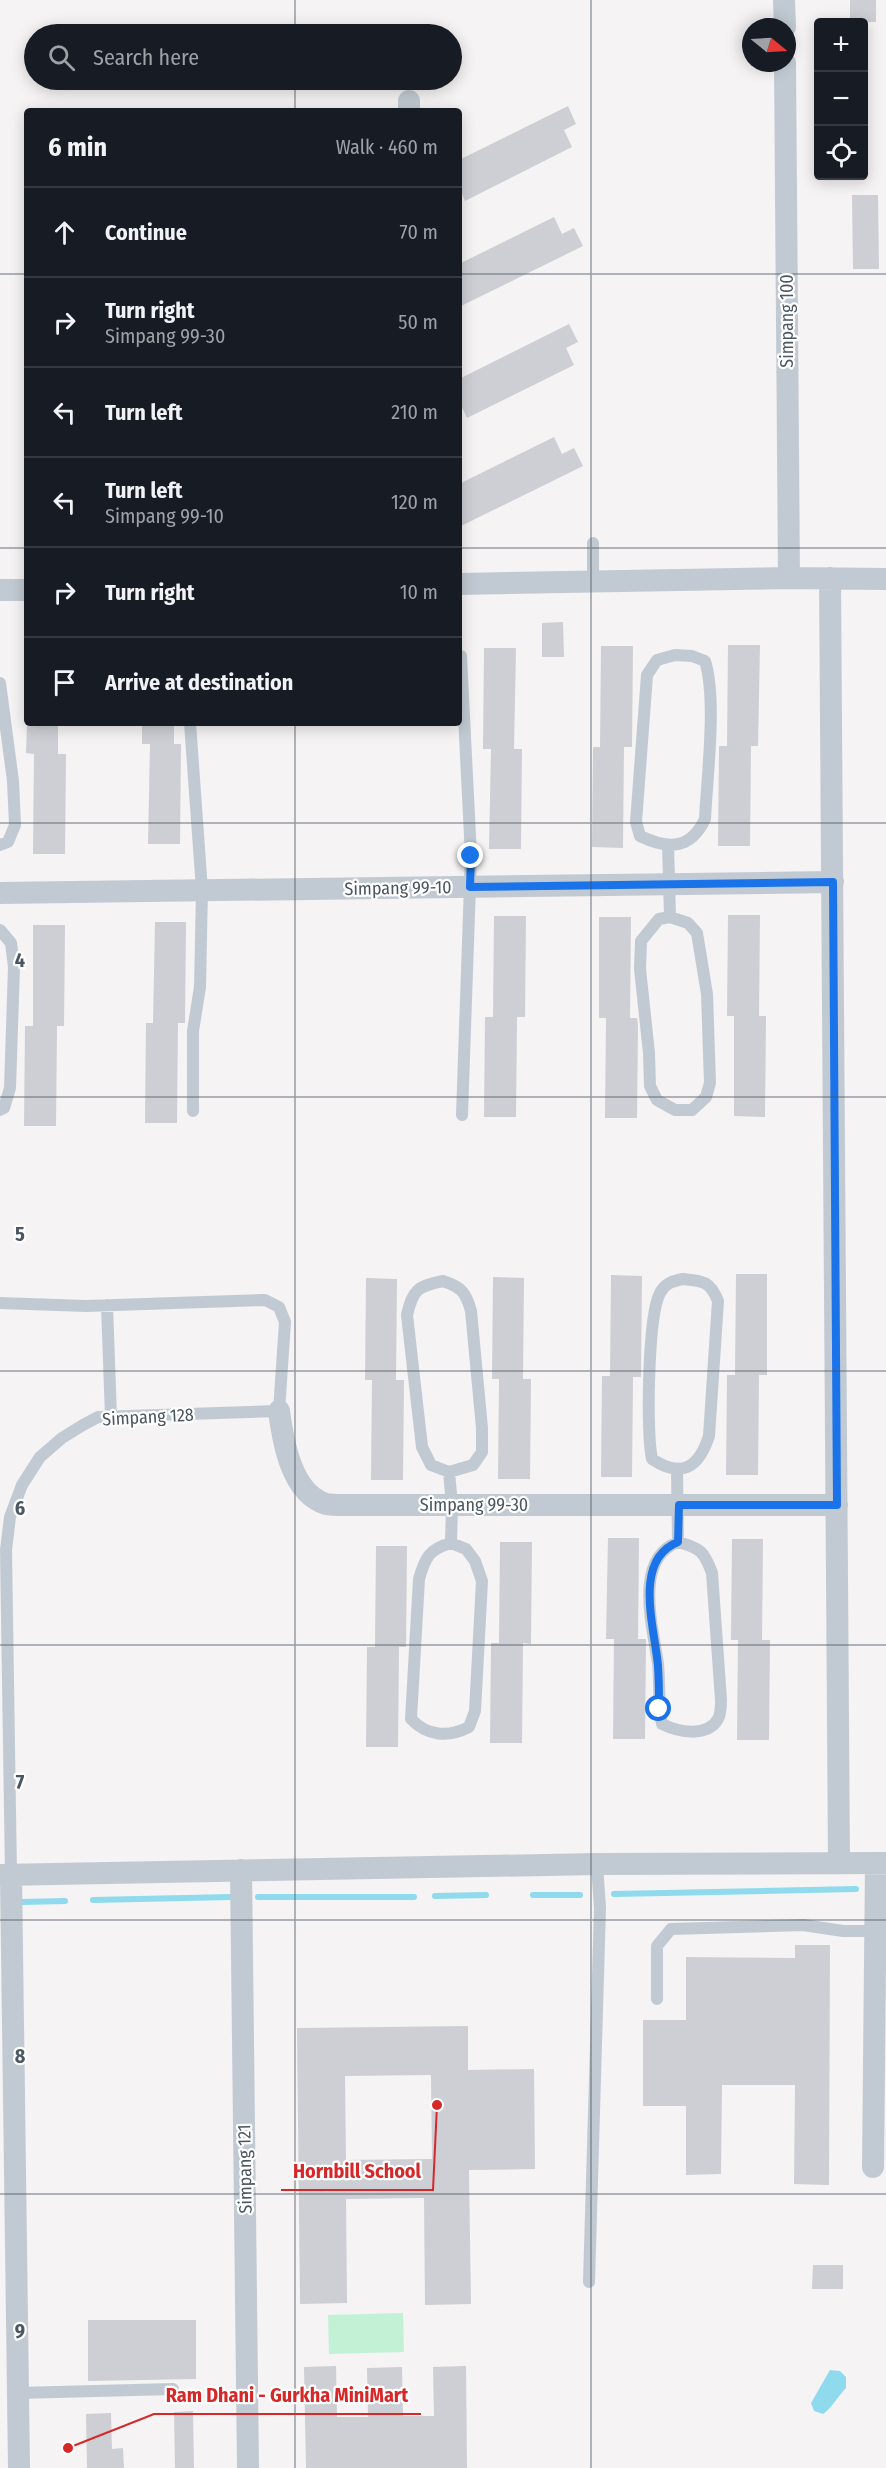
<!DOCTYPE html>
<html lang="en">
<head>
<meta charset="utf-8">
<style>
	:root { --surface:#171b24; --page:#242831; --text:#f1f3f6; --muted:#9ea1a6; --line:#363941 }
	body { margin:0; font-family:"Fira Sans Condensed",sans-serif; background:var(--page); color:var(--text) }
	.controls { position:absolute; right:18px; top:18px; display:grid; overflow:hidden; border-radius:6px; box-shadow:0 3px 15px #0003 }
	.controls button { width:54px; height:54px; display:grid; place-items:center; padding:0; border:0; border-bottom:2px solid var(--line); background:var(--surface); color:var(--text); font:30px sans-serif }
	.compass { position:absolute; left:742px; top:18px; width:54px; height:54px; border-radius:50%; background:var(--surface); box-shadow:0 3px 15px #0003; rotate:108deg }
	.stop { position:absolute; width:18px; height:18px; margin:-14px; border:4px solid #1a73e8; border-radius:50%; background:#fff }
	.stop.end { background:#1a73e8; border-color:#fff; box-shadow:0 2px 6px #0008 }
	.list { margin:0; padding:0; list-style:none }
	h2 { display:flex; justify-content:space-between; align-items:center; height:78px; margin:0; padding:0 24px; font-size:26px }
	h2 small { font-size:20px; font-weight:400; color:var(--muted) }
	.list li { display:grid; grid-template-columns:39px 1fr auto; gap:18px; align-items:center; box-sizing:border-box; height:90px; padding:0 24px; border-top:2px solid var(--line) }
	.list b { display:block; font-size:22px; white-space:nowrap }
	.list p { margin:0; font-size:20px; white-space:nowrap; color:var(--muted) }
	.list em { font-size:20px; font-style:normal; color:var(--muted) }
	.icon { flex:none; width:33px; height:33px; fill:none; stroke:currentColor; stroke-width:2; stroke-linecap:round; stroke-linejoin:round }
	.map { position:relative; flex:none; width:886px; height:2468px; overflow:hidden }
	.search { position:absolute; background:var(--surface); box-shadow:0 3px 15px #0003; left:24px; top:24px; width:438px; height:66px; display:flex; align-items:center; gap:15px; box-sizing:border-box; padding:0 21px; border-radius:33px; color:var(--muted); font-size:22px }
	.panel { position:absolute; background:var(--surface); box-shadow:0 3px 15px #0003; left:24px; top:108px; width:438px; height:618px; border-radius:6px }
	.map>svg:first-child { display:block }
	.green { fill:#c3f1d5 }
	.water { fill:#90daee }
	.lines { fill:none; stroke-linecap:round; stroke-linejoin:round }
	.stream { stroke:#90daee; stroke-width:6 }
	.building { fill:#cdcfd5; fill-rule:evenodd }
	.service { stroke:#c1cad2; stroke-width:12 }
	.minor { stroke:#c1cad2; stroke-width:22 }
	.route { stroke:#1a73e8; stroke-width:8 }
	.grid { fill:none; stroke:#4a5661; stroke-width:1.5; stroke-opacity:0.55 }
	.labels { text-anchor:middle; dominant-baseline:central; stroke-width:4.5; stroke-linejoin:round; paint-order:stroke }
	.street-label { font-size:18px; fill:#4a5661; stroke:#fff }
	.grid-label { font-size:20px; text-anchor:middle; font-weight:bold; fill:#4a5661; stroke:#fff; stroke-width:4.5; stroke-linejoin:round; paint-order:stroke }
	.leader { fill:none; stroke:#d62828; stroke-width:2 }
	.callout-dot { fill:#d62828; stroke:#fff; stroke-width:2 }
	.callout-label { font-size:20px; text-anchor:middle; font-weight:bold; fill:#d62828; stroke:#fff; stroke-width:4.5; stroke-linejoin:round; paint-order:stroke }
</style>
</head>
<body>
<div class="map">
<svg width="886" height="2468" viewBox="0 0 886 2468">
	<rect width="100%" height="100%" fill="#f5f3f3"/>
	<path class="green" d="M403 2313 404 2352 329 2354 328 2315Z"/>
	<path class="water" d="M830 2370 840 2371 846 2377V2388C837 2397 833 2407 823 2414L814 2411 811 2403Z"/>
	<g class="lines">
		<path class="stream" d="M614 1894 856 1889
			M533 1895H580
			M435 1896 486 1895
			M258 1897H414
			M93 1900 231 1897
			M22 1902 65 1901"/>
	</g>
	<path class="building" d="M850 0H876V22H850Z
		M568 106 576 124 564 130 572 147 465 201 459 187V160Z
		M852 195H878L879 269H853Z
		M554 217 562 234 574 228 583 246 459 307V264Z
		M569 324 578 342 566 348 574 365 467 418 459 401V379Z
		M554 437 562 454 574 448 583 466 459 527V484Z
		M563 622 564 657H542V623Z
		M728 645H760L758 746H751L750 846H718L719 746H727Z
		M601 646H633L632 747H624L623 848 592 847 593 747H600Z
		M484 648H516L514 749H522L521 849H489L491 749H483Z
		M27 723H58V754H66L65 854H33L34 754 26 753Z
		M142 723H174V744H181L180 844H148L150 744H142Z
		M728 915H760L759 1016H766L765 1117 734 1116V1016H727Z
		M494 916H526L525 1017H517L516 1117H484L485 1017H493Z
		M599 917H631L630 1018H637L638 1025 637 1118H605L606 1018H599Z
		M155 922H186L185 1023H178L177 1123H145L146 1023H153Z
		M33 925H65L64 1026H57L56 1126H24L25 1026H33Z
		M736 1274H767V1375H759L758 1475H726L727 1375H735Z
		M611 1275 642 1276 641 1377H633L632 1477H601L602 1376H610Z
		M493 1277 524 1278 523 1379H531L530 1479H498L499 1379H492Z
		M366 1278 397 1279 396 1380H404L403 1480H371L372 1380H365Z
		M608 1538H639L638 1639H646V1641L645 1739H613L614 1639H606Z
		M732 1539H763L762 1640H770L769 1740H737L738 1640H731Z
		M500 1542H532L531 1644 523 1643 522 1743H490L491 1643H499Z
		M376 1546H407L406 1647H399L398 1747H366L367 1647H375Z
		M795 1945H830L829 2185 794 2184 795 2085H722L721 2174 686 2175V2106H643V2020H686V1957L795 1958Z
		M468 2026V2070L534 2069 535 2169 469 2170 471 2304 425 2305 424 2198 346 2199 347 2303 300 2304 297 2028ZM431 2075 432 2159 346 2160 345 2076Z
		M813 2265H843V2289H812Z
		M88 2320H196V2379L88 2381Z
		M336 2366 337 2417H368L367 2368 402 2367 403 2416H434L433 2367 466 2366 467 2468H306L304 2367Z
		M193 2411 194 2468H175L174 2412Z
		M111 2413 112 2449 123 2448 124 2468H87L86 2414Z"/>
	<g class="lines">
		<path class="service" d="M593 543V582
			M675 655 692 656 705 661C717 699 707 777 705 819 691 849 669 850 640 836L636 822 647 675 657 660Z
			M461 656 471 856 462 1115
			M0 683 13 781 15 825 8 842 0 845
			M190 723 202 890 200 987 193 1031V1111
			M668 845 670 917
			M670 917 688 923 697 933 707 994 710 1083 706 1097 692 1110H675L657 1100 650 1086 649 1053 640 969 641 941 659 919Z
			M0 930 11 943 14 967 10 1088 4 1108 0 1110
			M683 1279C703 1281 710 1281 718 1301L709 1436C699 1467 682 1479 652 1459 646 1433 648 1315 660 1293 665 1283 673 1281 683 1279Z
			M443 1281C461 1287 466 1292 471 1311L482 1428V1452L473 1465 449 1472 431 1465 422 1447 407 1315C413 1290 417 1286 443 1281Z
			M0 1303 86 1306 265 1300 279 1307 285 1322 279 1411 98 1417 83 1425 62 1438 40 1457 22 1485 10 1517 6 1550 11 1875
			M107 1305 111 1417
			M677 1469 678 1542
			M449 1472 452 1505 451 1543
			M678 1542C700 1548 704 1551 712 1573L721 1700C721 1705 721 1714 718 1719 707 1738 678 1732 662 1724 658 1704 660 1684 658 1664 653 1627 633 1559 678 1542Z
			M451 1543 466 1549 475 1561 482 1581 475 1711 469 1727C448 1738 427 1736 411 1719L419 1579C425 1558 429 1549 451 1543Z
			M657 1999V1946L671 1929 803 1925 843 1931H875
			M589 2282 600 1908 597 1864
			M18 2393 173 2389"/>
		<path class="minor" d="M784 0 785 27
			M785 63 789 578
			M409 101V111
			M830 578 839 1863
			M459 584 789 578 886 579
			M0 590H27
			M0 893 833 882
			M279 1411C283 1441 291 1493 326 1504 331 1505 339 1505 344 1505H837
			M241 1870 248 2468
			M0 1875 597 1864 886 1863
			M11 1875 19 2468
			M873 2167 876 1863"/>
	</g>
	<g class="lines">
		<path class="route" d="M471 856 470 887 833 882 837 1505H679L678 1542C632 1560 655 1629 658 1666 659 1680 659 1695 659 1709"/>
	</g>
	<path class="grid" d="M295 0V34M591 0V2468M295 80V111M0 274H27M459 274H886M0 548H27M459 548H886M295 723V2468M0 823H886M0 1097H886M0 1371H886M0 1645H886M0 1920H886M0 2194H886"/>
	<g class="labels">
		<g class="street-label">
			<text transform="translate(787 321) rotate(-90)">Simpang 100</text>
			<text transform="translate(398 888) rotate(-1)">Simpang 99-10</text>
			<text transform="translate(148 1417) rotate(-3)">Simpang 128</text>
			<text x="474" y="1505">Simpang 99-30</text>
			<text transform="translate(245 2169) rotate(-91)">Simpang 121</text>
		</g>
	</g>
	<g class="grid-label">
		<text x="20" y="967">4</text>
		<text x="20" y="1241">5</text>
		<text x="20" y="1515">6</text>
		<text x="20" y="1789">7</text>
		<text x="20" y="2063">8</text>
		<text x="20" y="2338">9</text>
	</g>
	<path class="leader" d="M437 2105L433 2190H281M68 2448L154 2414H421"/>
	<g class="callout-dot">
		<circle cx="437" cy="2105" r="6"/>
		<circle cx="68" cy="2448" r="6"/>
	</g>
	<g class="callout-label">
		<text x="357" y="2178">Hornbill School</text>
		<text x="287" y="2402">Ram Dhani - Gurkha MiniMart</text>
	</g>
</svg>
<div class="controls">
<button>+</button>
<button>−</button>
<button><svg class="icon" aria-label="locate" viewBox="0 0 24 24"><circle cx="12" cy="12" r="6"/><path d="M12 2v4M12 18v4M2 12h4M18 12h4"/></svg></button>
</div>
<svg class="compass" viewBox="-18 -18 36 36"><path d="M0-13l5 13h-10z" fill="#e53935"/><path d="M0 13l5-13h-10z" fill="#9ea1a6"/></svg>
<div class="stop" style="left:659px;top:1709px"></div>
<div class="stop end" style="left:471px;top:856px"></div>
<div class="search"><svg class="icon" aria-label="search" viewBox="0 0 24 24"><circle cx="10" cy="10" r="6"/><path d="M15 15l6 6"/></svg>Search here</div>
<section class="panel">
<h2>6 min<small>Walk · 460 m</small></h2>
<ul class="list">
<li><svg class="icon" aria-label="ahead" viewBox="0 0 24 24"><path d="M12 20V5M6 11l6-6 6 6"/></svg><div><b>Continue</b></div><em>70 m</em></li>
<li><svg class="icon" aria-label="right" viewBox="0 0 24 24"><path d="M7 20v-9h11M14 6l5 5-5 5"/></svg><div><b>Turn right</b><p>Simpang 99-30</p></div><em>50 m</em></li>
<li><svg class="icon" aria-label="left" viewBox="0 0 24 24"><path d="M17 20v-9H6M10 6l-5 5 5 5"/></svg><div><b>Turn left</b></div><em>210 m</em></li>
<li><svg class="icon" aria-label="left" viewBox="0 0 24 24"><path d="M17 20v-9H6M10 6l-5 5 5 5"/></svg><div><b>Turn left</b><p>Simpang 99-10</p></div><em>120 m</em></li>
<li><svg class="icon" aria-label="right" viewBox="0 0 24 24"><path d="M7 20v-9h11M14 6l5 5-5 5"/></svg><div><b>Turn right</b></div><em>10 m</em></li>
<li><svg class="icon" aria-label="arrive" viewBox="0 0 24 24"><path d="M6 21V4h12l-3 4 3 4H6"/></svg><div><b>Arrive at destination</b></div></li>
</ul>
</section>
</div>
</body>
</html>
